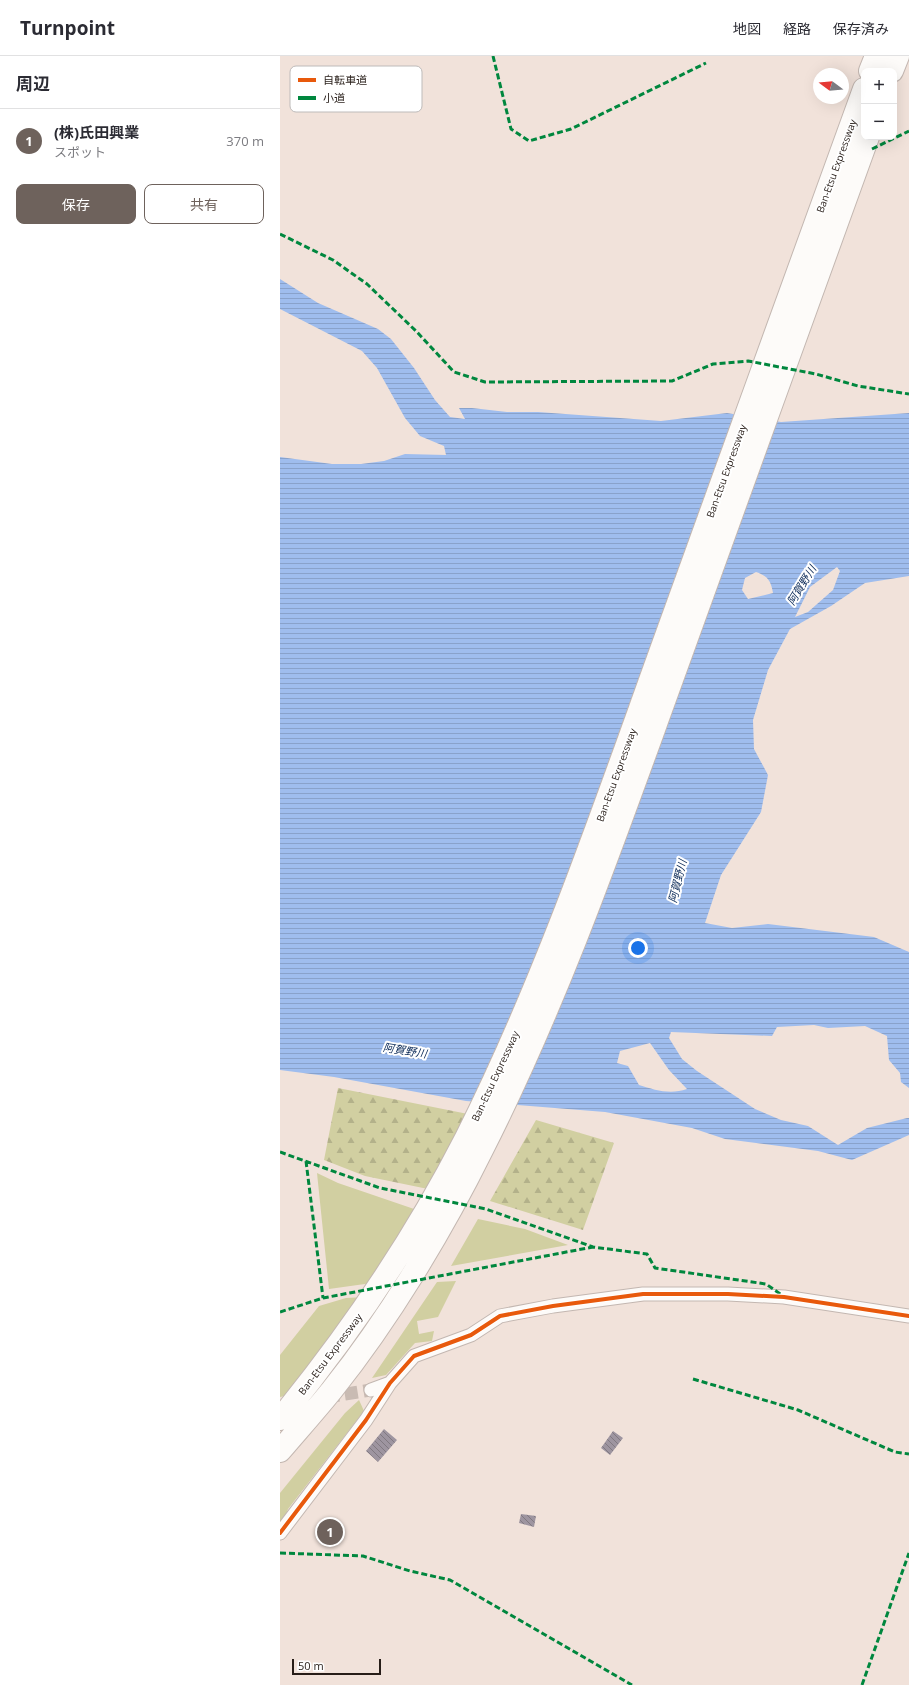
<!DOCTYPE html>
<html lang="ja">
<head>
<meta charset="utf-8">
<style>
	:root { --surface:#fff; --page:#f7f7f7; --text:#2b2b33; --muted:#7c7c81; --line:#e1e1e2; --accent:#6e625c }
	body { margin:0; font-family:"Open Sans","Noto Sans JP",sans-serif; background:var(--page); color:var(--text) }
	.controls { position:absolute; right:12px; top:12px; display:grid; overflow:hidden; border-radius:8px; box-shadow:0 4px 16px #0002 }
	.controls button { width:36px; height:36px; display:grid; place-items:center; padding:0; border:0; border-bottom:1px solid var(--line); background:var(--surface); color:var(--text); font:20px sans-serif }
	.compass { position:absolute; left:533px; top:12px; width:36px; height:36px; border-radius:50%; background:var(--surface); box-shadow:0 4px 16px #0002; rotate:286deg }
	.scale { position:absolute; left:12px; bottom:10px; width:89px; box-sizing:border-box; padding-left:4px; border:2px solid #271d18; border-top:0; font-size:11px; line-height:14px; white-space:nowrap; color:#271d18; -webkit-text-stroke:3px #fff; paint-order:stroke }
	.you { position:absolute; left:358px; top:892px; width:14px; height:14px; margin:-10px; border:3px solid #fff; border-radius:50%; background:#1a73e8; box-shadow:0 0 0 6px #1a73e833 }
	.badge { display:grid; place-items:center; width:26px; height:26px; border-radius:50%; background:var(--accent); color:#fff; font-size:13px; font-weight:700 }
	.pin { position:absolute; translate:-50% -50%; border:2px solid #fff; box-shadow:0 1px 4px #0006 }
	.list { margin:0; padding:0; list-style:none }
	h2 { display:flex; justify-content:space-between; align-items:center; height:52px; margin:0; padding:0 16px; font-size:17px }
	h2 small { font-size:13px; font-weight:400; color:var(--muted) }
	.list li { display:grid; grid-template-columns:26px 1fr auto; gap:12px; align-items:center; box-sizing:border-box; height:64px; padding:0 16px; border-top:1px solid var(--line) }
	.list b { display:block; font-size:15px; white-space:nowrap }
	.list p { margin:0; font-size:13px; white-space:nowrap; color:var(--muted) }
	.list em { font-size:13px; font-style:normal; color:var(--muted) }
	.actions { display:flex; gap:8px; padding:12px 16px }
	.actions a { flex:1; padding:9px 0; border:1px solid var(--accent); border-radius:8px; text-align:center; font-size:14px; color:var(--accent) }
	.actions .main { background:var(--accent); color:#fff }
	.map { position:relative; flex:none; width:629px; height:1629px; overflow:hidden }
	header { display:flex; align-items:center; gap:24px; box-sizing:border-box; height:56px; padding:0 20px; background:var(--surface); border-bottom:1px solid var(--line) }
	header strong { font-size:19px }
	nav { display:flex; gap:22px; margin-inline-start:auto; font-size:14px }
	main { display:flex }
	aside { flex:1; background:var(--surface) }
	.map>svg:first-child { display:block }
	.green { fill:#d1cfa1 }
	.forest { fill:url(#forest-firs) }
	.water { fill:url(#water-rules); fill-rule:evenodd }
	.building { fill:url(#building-back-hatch) }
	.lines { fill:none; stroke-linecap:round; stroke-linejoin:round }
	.minor-tunnel { stroke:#c9bbb3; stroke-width:13; stroke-dasharray:13 6; stroke-linecap:butt }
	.minor-casing { stroke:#c3b7b1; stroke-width:15 }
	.motorway-casing { stroke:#c3b7b1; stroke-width:24 }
	.minor { stroke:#fdfbf9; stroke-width:13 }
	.motorway { stroke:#fdfbf9; stroke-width:22 }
	.quiet { stroke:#00873e; stroke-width:3; stroke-dasharray:6 3; stroke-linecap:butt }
	.cycleway-casing { stroke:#fff; stroke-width:6 }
	.cycleway { stroke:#e8590c; stroke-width:4 }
	.labels { text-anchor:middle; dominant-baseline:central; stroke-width:4; stroke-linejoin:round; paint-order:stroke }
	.street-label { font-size:10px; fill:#271d18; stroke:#fff }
	.water-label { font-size:11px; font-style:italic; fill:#0a2957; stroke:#fff }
	.key { fill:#fff; stroke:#bebbba; stroke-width:1 }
	.key-label { font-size:11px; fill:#271d18 }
</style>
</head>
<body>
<header>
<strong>Turnpoint</strong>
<nav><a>地図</a><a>経路</a><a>保存済み</a></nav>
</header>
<main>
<aside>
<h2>周辺<small></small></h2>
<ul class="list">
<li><span class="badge">1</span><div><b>(株)氏田興業</b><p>スポット</p></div><em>370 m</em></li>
</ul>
<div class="actions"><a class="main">保存</a><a>共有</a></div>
</aside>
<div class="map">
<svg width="629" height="1629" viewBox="0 0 629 1629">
	<defs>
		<pattern id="forest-firs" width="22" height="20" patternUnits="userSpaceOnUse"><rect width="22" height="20" fill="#d1cfa1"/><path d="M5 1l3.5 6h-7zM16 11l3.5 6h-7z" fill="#b3b18a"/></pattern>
		<pattern id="water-rules" width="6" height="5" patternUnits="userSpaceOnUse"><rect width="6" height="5" fill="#9fbdee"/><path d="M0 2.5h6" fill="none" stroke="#89a2cb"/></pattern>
		<pattern id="building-back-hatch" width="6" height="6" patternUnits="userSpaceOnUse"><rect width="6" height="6" fill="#9e95a0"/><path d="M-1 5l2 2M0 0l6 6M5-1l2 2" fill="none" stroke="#817981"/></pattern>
	</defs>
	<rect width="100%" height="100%" fill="#f1e2da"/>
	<path class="green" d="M37 1117 58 1127 137 1154 92 1227 49 1233Z
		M198 1163 245 1173 288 1189 171 1210Z
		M176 1225 158 1261 137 1265 139 1278 154 1275 152 1285 135 1287 106 1319 92 1322 157 1226Z
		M86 1241 5 1340 0 1341V1299L39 1250 66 1242Z
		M79 1344 84 1355 8 1453 4 1465 0 1469V1437L65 1357Z"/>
	<path class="forest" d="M58 1032 188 1058 148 1133 85 1120 44 1104Z
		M256 1064 334 1087 303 1174 210 1145Z"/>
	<path class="water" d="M0 223 38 247 98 273 111 283 134 312 155 344 170 361 185 363 179 352H192L227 356H258L381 365 447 357 501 366 629 357V520L585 527 551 550 510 573 488 614 473 664 474 693 488 719 481 756 441 819 425 867 452 872 488 868 594 881 629 896V1032L621 1026 620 1017 609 1004 607 980 585 970 548 972 534 969 497 971 492 980 391 976 389 982 402 1003 417 1015 475 1053 501 1064 528 1070 558 1089 587 1072 627 1062H629V1079L572 1104 538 1095 445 1083 412 1072 325 1056 186 1045 54 1021 0 1014V401L52 408H81L104 405 125 398 166 399 164 390 140 380 125 362 97 312 82 295 0 253ZM557 511 560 515 553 534 528 556 515 561 530 531ZM476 516C488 520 491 525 493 537L468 543 462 534 465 522ZM370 987 389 1014 407 1033C390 1039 375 1034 359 1029L348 1010 337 1007 340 995Z"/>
	<path class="building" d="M104 1373 117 1384 98 1406 86 1395Z
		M333 1375 343 1382 330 1399 321 1392Z
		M241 1458 256 1460 254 1471 239 1467Z
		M44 1462 56 1467 55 1470 63 1474 56 1490 43 1484 44 1481 38 1479Z"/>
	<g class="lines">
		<path class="minor-tunnel" d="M46 1341 91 1334"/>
		<defs>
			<path id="minor" d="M91 1334 110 1327
				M0 1477 86 1364 110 1327 134 1300 191 1279 220 1260 273 1250 363 1238H448L504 1241 629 1260"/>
			<path id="motorway" d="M590 15 596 0
				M612 15 618 0
				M0 1363C71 1276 135 1182 186 1082 263 929 319 766 377 605 446 414 515 224 584 33
				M0 1395C17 1375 35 1355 52 1334 108 1264 162 1175 202 1094 278 944 333 786 390 629 456 446 522 264 588 81"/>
		</defs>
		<use href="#minor" class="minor-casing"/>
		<use href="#motorway" class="motorway-casing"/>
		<use href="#minor" class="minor"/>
		<use href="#motorway" class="motorway"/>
		<path class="quiet" d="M213 0 231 73 249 85 291 73 426 7
			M592 93 629 75
			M0 178 53 204 87 228 137 276 174 316 205 326 392 325 433 308 468 305 536 318 578 330 629 338
			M0 1096 100 1132 206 1153 313 1191 367 1198 375 1212 486 1228 503 1240
			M26 1105 43 1242
			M0 1256 43 1242 313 1191
			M413 1323 518 1354 615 1396 629 1398
			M0 1497 83 1500 130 1515 170 1524 352 1629
			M582 1629 629 1497"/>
		<defs>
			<path id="cycleway" d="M0 1477 86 1364 110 1327 134 1300 191 1279 220 1260 273 1250 363 1238H448L504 1241 629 1260"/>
		</defs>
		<use href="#cycleway" class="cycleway-casing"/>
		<use href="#cycleway" class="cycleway"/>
	</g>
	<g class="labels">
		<g class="street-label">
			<text transform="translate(556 110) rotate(-70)">Ban-Etsu Expressway</text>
			<text transform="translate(446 415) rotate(-70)">Ban-Etsu Expressway</text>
			<text transform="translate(336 719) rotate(-70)">Ban-Etsu Expressway</text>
			<text transform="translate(215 1020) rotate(-65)">Ban-Etsu Expressway</text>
			<text transform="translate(50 1298) rotate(-53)">Ban-Etsu Expressway</text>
		</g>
		<g class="water-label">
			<text transform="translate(521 529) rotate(-58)">阿賀野川</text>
			<text transform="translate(397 825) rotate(-76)">阿賀野川</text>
			<text transform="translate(125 994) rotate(9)">阿賀野川</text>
		</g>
	</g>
	<rect x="10" y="10" width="132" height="46" rx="6" class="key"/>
	<rect x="18" y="22" width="18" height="4" fill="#e8590c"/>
	<rect x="18" y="40" width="18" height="4" fill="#00873e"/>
	<g class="key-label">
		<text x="43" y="28">自転車道</text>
		<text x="43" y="46">小道</text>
	</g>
</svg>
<div class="controls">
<button>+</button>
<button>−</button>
</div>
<svg class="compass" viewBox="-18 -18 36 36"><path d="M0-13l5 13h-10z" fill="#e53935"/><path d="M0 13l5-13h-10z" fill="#7c7c81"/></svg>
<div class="scale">50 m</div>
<div class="you"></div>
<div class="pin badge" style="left:50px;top:1476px">1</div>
</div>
</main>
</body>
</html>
